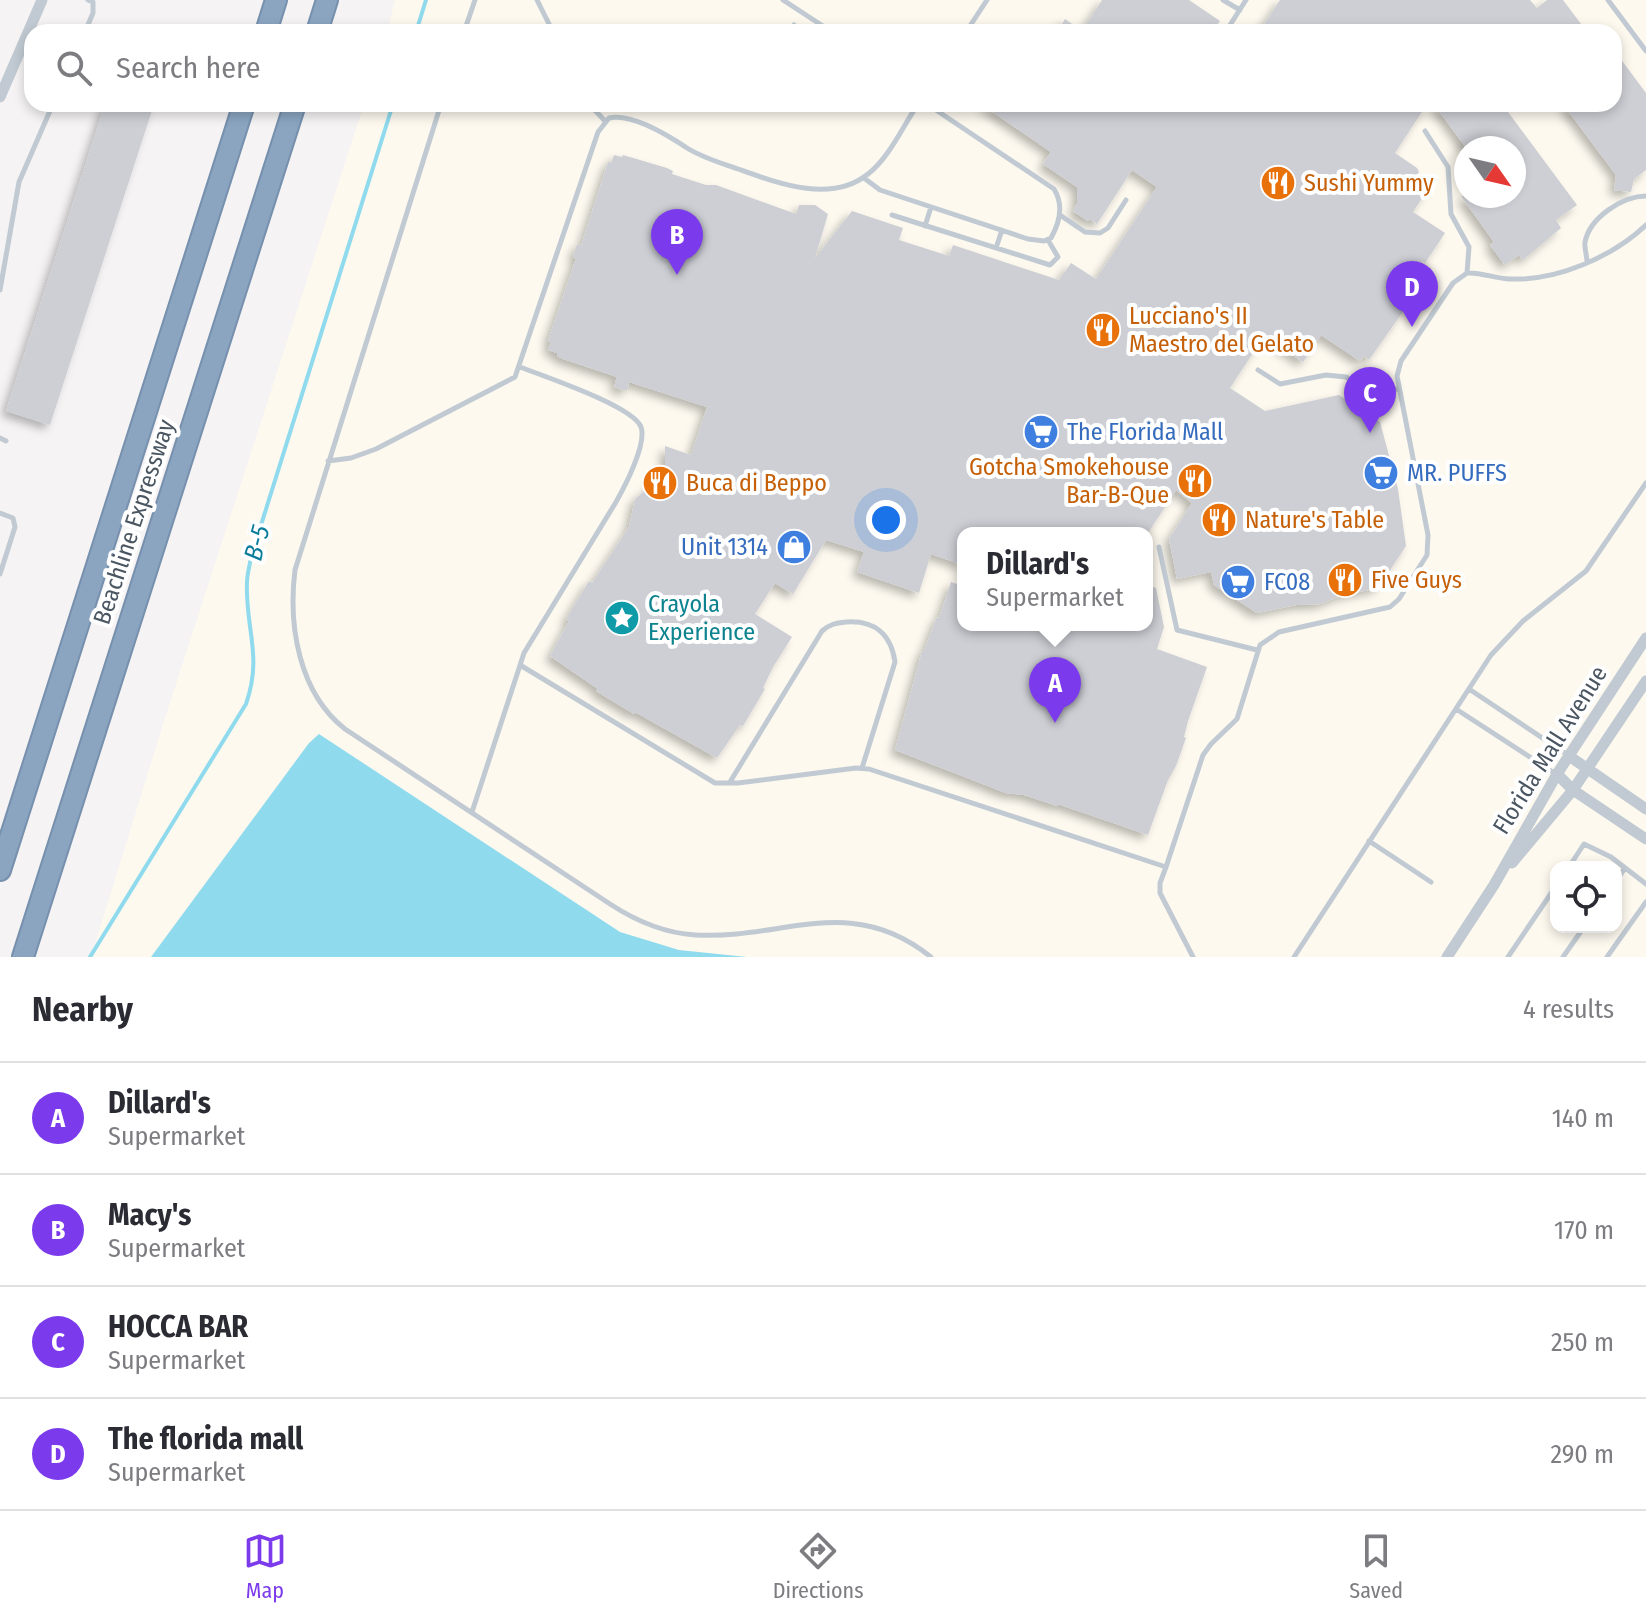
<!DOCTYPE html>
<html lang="en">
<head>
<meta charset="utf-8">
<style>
	:root { --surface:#fff; --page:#f7f7f7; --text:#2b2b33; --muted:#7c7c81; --line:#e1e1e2; --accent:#7c3aed }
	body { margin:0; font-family:"Fira Sans Condensed",sans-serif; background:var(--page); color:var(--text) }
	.controls { position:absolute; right:24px; bottom:24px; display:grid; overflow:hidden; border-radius:16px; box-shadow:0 4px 12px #0003 }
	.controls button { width:72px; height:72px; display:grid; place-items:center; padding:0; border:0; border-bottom:2px solid var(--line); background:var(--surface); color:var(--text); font:40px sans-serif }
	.compass { position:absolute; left:1454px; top:136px; width:72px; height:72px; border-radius:50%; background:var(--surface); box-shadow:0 4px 12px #0003; rotate:124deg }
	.you { position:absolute; left:886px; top:520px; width:28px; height:28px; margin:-20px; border:6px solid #fff; border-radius:50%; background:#1a73e8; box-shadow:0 0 0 12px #1a73e833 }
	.badge { display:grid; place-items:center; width:52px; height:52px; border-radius:50%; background:var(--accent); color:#fff; font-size:26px; font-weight:700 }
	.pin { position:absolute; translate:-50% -66px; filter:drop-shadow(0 2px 4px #0008) }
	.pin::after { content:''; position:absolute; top:42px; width:28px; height:24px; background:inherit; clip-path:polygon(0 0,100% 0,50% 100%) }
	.popup { position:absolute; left:957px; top:527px; width:196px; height:104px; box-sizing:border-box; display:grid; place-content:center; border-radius:16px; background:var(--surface); filter:drop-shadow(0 2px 6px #0005); font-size:26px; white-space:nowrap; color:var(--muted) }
	.popup b { font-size:30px; color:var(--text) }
	.popup::after { content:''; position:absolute; left:50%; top:100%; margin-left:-16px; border:16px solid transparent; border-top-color:var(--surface) }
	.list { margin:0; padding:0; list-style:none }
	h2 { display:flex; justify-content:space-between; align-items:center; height:104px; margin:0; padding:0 32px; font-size:34px }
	h2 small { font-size:26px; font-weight:400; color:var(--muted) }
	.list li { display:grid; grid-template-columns:52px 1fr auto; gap:24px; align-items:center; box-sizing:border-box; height:112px; padding:0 32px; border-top:2px solid var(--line) }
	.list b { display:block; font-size:30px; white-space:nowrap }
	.list p { margin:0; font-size:26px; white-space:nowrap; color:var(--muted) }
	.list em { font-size:26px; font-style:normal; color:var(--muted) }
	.icon { flex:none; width:44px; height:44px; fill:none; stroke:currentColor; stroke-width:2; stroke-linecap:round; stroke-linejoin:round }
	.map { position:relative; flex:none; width:1646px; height:957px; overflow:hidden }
	.search { position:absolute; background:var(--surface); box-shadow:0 4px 12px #0003; left:24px; right:24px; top:24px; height:88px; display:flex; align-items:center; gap:20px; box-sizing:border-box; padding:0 28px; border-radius:24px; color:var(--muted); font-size:30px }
	.sheet { height:552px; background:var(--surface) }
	nav { display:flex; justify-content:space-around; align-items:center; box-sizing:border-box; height:112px; border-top:2px solid var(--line); background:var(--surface); font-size:22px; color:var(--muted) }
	nav a { display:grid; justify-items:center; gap:4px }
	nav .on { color:var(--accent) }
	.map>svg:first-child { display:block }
	.commercial { fill:#fdf9ef; fill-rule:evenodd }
	.water { fill:#90daee }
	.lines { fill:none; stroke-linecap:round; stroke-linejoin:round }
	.stream { stroke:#90daee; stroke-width:4 }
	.building { fill:#cdcfd5; filter:url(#shadow) }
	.highway-casing { stroke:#7690ad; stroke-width:24 }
	.lane { stroke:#c1cad2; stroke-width:5 }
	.street { stroke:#c1cad2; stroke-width:11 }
	.highway { stroke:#8ba5c1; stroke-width:20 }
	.labels { text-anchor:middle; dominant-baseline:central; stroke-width:8; stroke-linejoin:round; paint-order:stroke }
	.food-label { font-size:24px; fill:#c56008; stroke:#fff; text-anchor:start }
	.shop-label { font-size:24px; fill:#366cbe; stroke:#fff; text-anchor:start }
	.street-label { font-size:24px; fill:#4a5661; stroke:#fff }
	.culture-label { font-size:24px; fill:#0d838f; stroke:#fff; text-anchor:start }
	.water-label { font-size:26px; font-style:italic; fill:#0c7c9b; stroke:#fff }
</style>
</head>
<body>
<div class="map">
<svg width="1646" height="957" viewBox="0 0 1646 957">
	<defs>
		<filter id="shadow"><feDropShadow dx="-5" dy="5" stdDeviation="4" flood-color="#0004"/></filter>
	</defs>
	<rect width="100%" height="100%" fill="#f5f3f3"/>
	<path class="commercial" d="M395 0H1646V957H91L165 718 364 104H1614V32H387ZM1466 148H1514V196H1466ZM963 533H1147V625H963ZM1556 867H1616V927H1556Z"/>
	<path class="water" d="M319 734 620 932 679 950 747 957H151L309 743Z"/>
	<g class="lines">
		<path class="stream" d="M416 32 426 0
			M90 957 246 704C263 655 245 629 247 582 247 574 250 565 251 557L393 104"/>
	</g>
	<path class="building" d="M1102 0H1189L1220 21 1212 32H1057L1065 19 1082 31Z
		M1280 0H1530L1537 8 1547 0H1563L1587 32H1259Z
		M1614 50 1646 93V170L1634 179 1631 192 1614 190 1616 175 1563 104H1614Z
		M105 104H154L50 425 6 411Z
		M981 104H1427L1395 153 1417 168 1419 172 1414 180 1428 189 1413 212 1445 233 1425 263 1422 261 1411 277 1386 283 1410 300 1402 313 1369 360 1364 356 1360 361 1321 335 1303 362 1264 336 1230 388 1265 411 1339 395 1380 422 1398 489 1406 546 1378 588 1340 596 1320 604 1296 605 1257 613 1214 585 1211 572 1177 579 1169 539 1192 503 1176 490 1148 533H963V565L931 554 919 593 857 572 864 552 826 540 793 594 775 583 755 614 792 637 773 667 763 688 765 689 743 726 740 725 717 758 635 712 634 714 596 691 598 689 550 656 569 621 566 619 589 581 592 583 629 527 635 499 653 484 657 476 665 478V446L691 455 707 407 629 382 627 391 614 387 617 377 563 359 557 356V353L548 350 551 342 548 341 576 258 573 257 577 244 581 246 608 162 611 163 614 155 622 157 623 155 667 168 673 171 672 174 706 185H716L796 214 799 205H815L828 214 815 258 852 211 903 228 899 240 949 256 953 245 1059 280 1071 263 1096 279 1157 187 1132 170 1097 224 1090 219 1088 221 1073 211 1077 204V187L1043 164 1051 152Z
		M1434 104H1509L1508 112 1577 205 1556 220 1561 228 1523 260 1519 255 1505 265 1490 245 1494 242 1461 196H1514V148H1466Z
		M951 582 963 586V625H1147V585L1156 588 1164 627 1157 649 1207 667 1188 721 1184 737 1186 738 1176 766 1168 780 1148 835 1058 804 1057 806 1024 795 1006 793 895 750 922 651H924L937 617 939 618Z"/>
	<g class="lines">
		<defs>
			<path id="highway" d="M266 32 276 0
				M317 32 327 0
				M0 870 244 104
				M23 957 295 104"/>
		</defs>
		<use href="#highway" class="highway-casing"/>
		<path class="lane" d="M537 0 553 32
			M783 0 832 32
			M1223 0 1240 10
			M1608 0 1646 51
			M794 25 805 32
			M85 32 93 13V2L88 0
			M464 32 475 0
			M966 32 987 0
			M1230 32V25L1246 0
			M441 104 295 570C288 626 299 693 345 729L610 904C636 921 664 933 695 935 783 940 850 892 931 957
			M589 104 605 121
			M1425 131 1448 167 1451 214 1469 247 1467 273
			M864 178 880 190 1028 239 1044 241 1051 238C1060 222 1064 205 1054 189L927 104
			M892 215 1050 265 1058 257 1048 240
			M1060 215 1085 232 1100 233 1108 228 1126 200
			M925 226 931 207
			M996 248 1002 230
			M1587 262C1587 256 1584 247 1585 242 1590 217 1623 196 1646 196
			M0 290 19 182 53 104
			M1258 370 1280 384 1326 375 1346 377 1372 392 1399 389
			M0 438 6 441
			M328 461 351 458 376 449 515 377 598 132 609 118C632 113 669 136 687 148 703 158 721 163 738 169 777 183 831 204 868 174 889 158 903 126 918 104
			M0 513 13 518 15 527 0 574
			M1159 547 1177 630 1257 650
			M520 665 715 783H738L856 768 869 769 1166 867 1160 883V893L1193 957
			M1469 689 1568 755
			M1456 709 1556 774
			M730 782 822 631C830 624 836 623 846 622 874 620 891 634 895 662L862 768
			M472 812 524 653 616 502C625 486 647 444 641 427 633 406 543 376 520 367
			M1369 841 1431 882
			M1166 867 1203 755 1211 744 1237 719 1260 645 1279 632 1390 607 1399 599 1427 555 1428 535 1397 376 1401 361 1453 283 1467 273C1482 272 1495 279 1510 279 1557 281 1612 257 1646 225
			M1569 867 1584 844 1611 857 1646 884
			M1616 881 1625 868
			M1294 957 1491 655 1523 621 1586 571 1646 483
			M1508 957 1556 886
			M1563 957 1584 927
			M1607 957 1646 902"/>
		<path class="street" d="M0 97 42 0
			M1569 756 1646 809
			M1557 774 1573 790 1646 839
			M1512 863 1573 790 1646 681
			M1447 957 1494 885 1557 774 1646 638"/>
		<use href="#highway" class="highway"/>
	</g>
	<defs>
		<symbol id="restaurant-disc" viewBox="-11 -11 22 22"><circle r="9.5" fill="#e8710a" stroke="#fff"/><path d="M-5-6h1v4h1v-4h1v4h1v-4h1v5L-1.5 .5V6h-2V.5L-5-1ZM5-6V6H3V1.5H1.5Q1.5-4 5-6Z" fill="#fff"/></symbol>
		<symbol id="supermarket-disc" viewBox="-11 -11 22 22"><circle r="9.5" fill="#3f7fe0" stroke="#fff"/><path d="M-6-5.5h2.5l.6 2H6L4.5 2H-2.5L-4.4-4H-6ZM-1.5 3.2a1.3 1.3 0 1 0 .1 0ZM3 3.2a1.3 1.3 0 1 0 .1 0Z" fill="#fff"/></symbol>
		<symbol id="shop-disc" viewBox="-11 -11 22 22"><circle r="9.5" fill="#3f7fe0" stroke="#fff"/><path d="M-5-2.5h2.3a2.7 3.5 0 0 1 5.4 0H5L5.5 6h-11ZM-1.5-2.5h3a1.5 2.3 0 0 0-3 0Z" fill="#fff"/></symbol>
		<symbol id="sight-disc" viewBox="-11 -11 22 22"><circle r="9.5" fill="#0f9aa8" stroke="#fff"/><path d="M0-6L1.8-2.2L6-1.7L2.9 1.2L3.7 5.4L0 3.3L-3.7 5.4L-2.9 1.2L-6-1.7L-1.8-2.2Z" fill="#fff"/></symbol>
	</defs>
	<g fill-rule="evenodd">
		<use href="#restaurant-disc" x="1258" y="163" width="40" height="40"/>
		<use href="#restaurant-disc" x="1083" y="310" width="40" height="40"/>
		<use href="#supermarket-disc" x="1021" y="412" width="40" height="40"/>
		<use href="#supermarket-disc" x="1361" y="453" width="40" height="40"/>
		<use href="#restaurant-disc" x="1175" y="461" width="40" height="40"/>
		<use href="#restaurant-disc" x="640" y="463" width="40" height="40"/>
		<use href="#restaurant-disc" x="1199" y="500" width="40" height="40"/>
		<use href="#shop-disc" x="774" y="527" width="40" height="40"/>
		<use href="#restaurant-disc" x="1325" y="560" width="40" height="40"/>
		<use href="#supermarket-disc" x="1218" y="562" width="40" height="40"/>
		<use href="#sight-disc" x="602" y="598" width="40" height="40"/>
	</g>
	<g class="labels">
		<g class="food-label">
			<text x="1304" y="183">Sushi Yummy</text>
			<text x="1129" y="316">Lucciano's II<tspan x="1129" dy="28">Maestro del Gelato</tspan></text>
			<text x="1169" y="467" text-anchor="end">Gotcha Smokehouse<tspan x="1169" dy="28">Bar-B-Que</tspan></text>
			<text x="686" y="483">Buca di Beppo</text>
			<text x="1245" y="520">Nature's Table</text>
			<text x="1371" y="580">Five Guys</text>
		</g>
		<g class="shop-label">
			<text x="1067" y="432">The Florida Mall</text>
			<text x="1407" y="473">MR. PUFFS</text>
			<text x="768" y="547" text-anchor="end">Unit 1314</text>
			<text x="1264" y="582">FC08</text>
		</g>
		<g class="street-label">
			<text transform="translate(134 522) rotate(-72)">Beachline Expressway</text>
			<text transform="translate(1550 750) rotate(-58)">Florida Mall Avenue</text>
		</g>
		<g class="culture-label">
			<text x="648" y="604">Crayola<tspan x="648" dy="28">Experience</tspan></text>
		</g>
		<g class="water-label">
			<text transform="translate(257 543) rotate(-75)">B-5</text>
		</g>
	</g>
</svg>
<div class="controls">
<button><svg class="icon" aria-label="locate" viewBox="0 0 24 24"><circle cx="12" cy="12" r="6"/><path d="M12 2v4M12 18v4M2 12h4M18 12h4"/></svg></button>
</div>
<svg class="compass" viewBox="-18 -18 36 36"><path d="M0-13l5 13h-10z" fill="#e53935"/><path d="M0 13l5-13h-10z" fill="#7c7c81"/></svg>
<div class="you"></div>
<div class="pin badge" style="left:1055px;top:723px">A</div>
<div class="popup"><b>Dillard's</b>Supermarket</div>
<div class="pin badge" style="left:677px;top:275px">B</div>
<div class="pin badge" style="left:1370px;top:433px">C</div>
<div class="pin badge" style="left:1412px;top:327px">D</div>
<div class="search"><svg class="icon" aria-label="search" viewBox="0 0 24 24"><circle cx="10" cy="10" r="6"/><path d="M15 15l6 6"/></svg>Search here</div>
</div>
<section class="sheet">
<h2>Nearby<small>4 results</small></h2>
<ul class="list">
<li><span class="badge">A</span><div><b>Dillard's</b><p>Supermarket</p></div><em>140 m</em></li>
<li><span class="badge">B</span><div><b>Macy's</b><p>Supermarket</p></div><em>170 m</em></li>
<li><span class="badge">C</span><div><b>HOCCA BAR</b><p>Supermarket</p></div><em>250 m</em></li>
<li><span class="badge">D</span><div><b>The florida mall</b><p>Supermarket</p></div><em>290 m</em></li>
</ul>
</section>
<nav>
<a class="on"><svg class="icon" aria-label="map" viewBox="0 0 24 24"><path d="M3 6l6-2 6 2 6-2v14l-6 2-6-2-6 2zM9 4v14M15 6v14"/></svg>Map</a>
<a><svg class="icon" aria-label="directions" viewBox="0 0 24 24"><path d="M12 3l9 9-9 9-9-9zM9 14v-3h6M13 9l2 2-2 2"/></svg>Directions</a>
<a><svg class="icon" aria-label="saved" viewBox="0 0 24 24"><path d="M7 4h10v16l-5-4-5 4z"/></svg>Saved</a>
</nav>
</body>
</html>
